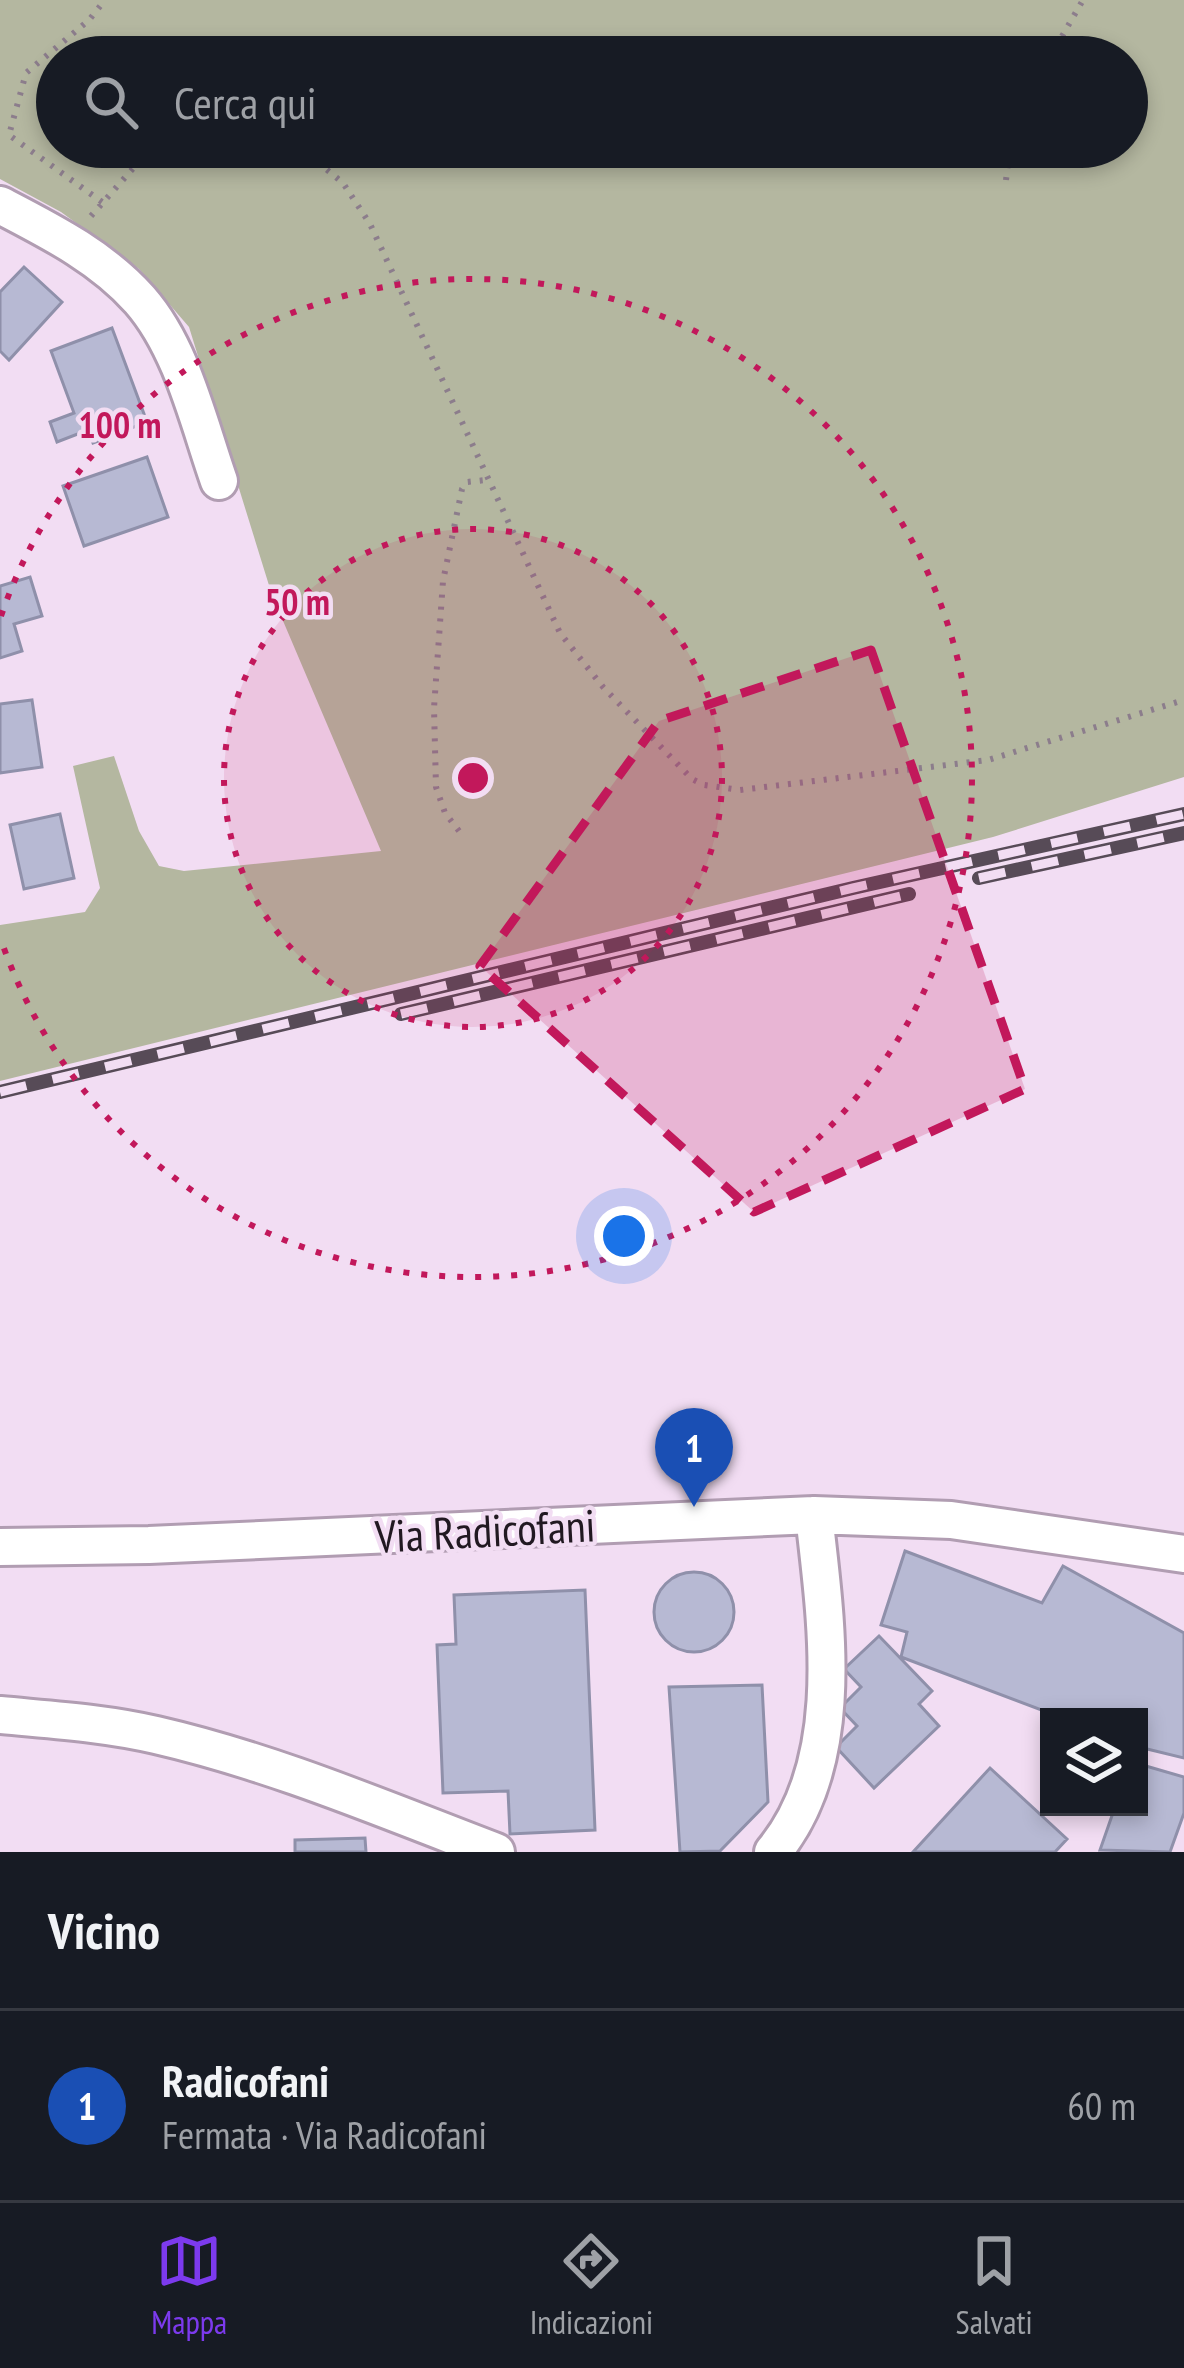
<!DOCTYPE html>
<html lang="it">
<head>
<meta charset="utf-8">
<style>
	:root { --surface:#171b24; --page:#20242c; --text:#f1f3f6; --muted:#9ea1a6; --line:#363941; --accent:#7c3aed }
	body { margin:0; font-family:"PT Sans Narrow",sans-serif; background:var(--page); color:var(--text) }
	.controls { position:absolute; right:36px; bottom:36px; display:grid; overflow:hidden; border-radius:0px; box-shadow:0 6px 18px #0003 }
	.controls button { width:108px; height:108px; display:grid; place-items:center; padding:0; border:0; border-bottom:3px solid var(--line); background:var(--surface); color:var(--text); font:60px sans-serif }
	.you { position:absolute; left:624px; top:1236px; width:42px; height:42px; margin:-30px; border:9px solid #fff; border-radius:50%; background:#1a73e8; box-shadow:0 0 0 18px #1a73e833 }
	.badge { display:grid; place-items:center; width:78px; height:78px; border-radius:50%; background:var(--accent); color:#fff; font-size:39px; font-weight:700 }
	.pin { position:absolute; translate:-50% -99px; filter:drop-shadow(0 3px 6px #0008) }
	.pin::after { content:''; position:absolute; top:63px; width:42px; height:36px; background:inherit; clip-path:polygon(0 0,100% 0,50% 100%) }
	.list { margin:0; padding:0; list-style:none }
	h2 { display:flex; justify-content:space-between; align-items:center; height:156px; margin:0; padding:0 48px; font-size:51px }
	h2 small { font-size:39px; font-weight:400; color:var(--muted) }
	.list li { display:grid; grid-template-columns:78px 1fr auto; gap:36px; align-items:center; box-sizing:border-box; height:192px; padding:0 48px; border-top:3px solid var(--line) }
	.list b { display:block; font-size:45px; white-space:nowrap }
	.list p { margin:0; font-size:39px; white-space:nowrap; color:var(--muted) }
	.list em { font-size:39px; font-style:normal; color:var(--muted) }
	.icon { flex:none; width:66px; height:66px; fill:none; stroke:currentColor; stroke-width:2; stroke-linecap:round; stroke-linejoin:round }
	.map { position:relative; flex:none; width:1184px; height:1852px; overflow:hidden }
	.search { position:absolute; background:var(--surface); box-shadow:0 6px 18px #0003; left:36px; right:36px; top:36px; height:132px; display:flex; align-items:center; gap:30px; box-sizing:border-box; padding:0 42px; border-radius:66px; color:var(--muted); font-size:45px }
	.sheet { height:348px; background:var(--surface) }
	nav { display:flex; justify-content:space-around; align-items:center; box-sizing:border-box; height:168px; border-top:3px solid var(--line); background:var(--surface); font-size:33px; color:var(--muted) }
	nav a { display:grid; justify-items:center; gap:6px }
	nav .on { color:var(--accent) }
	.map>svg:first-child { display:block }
	.green { fill:#b4b7a0; fill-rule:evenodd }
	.building { fill:#b7b9d3; stroke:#8f90aa; stroke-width:3 }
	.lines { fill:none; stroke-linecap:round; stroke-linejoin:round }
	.minor-casing { stroke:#b19db2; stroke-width:42 }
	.path { stroke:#8c7d8c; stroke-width:6; stroke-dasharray:3 9; stroke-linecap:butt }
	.minor { stroke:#fff; stroke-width:36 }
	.rail-casing { stroke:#574b57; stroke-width:14 }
	.rail { stroke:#f2ddf3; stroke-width:9; stroke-dasharray:27; stroke-linecap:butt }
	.marked { fill:#c2185b; fill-opacity:0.2; stroke:#c2185b; stroke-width:9; stroke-dasharray:24 15; stroke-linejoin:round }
	.ring { fill:none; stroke:#c2185b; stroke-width:6; stroke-dasharray:6 12 }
	.labels { text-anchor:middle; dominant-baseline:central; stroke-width:9; stroke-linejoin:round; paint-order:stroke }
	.street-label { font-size:45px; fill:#211921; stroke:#f2ddf3 }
	.centre { fill:#c2185b; stroke:#f2ddf3; stroke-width:6 }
	.ring-label { font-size:36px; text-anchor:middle; font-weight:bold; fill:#c2185b; stroke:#f2ddf3; stroke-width:9; stroke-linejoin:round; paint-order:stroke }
</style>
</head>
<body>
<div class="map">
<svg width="1184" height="1852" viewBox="0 0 1184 1852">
	<rect width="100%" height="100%" fill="#f2ddf3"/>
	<path class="green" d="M0 0H1184V777L993 837 0 1081V925L85 912 100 888 73 766 114 756 139 831 159 866 184 871 381 851 272 595 189 327 139 269 61 212 0 179ZM57 57H1127V147H57Z"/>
	<path class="building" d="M24 267 62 302 9 360 0 351V292Z
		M112 328 147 422 93 443 88 430 57 442 50 422 74 413 51 351Z
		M147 457 168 517 84 546 63 486Z
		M30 577 42 616 14 624 22 651 0 658V586Z
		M32 700 42 767 0 773V704Z
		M60 814 74 878 24 889 10 825Z
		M905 1551 1042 1603 1063 1566 1184 1633V1758L1139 1747V1717H1060L901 1657 907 1632 881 1625Z
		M654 1612a40 40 0 1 1 80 0a40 40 0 1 1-80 0Z
		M585 1590 595 1830 510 1834 508 1791 443 1793 437 1645 456 1644 454 1595Z
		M879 1636 932 1691 919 1704 939 1726 874 1788 836 1747 857 1726 840 1708 861 1687 844 1669Z
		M762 1685 768 1802 720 1851 680 1852 669 1687Z
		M1139 1764 1184 1777V1813L1170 1852 1100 1850 1115 1807H1139Z
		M990 1768 1067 1839 1055 1852H913Z
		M365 1838 366 1852H295V1840Z"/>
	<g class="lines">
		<defs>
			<path id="minor" d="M0 205C50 231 102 257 140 300 182 348 198 421 219 481
				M0 1547 149 1545 814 1515 951 1520 1184 1554
				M0 1715C52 1720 105 1723 156 1735 273 1762 383 1809 496 1852
				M773 1852C848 1762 826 1622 814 1515"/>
		</defs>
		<use href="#minor" class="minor-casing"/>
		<path class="path" d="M1050 57 1083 0
			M299 147 343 183 370 224 560 633 603 687 692 779 704 785 740 790 988 760 1184 700
			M1006 180 1010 147
			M102 202 9 135 26 73 89 20 105 0
			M91 216 152 147
			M459 831 445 813 436 787 434 708 443 581 462 489 467 482 486 480"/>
		<use href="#minor" class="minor"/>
		<defs>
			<path id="rail" d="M979 878 1184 833
				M401 1014 909 894
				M0 1092 853 888 1184 814"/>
		</defs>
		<use href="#rail" class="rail-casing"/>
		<use href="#rail" class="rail"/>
	</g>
	<path class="marked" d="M871 650 1025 1089 754 1212 480 966 659 721Z"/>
	<circle cx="473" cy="778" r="249" fill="#c2185b" fill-opacity=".12"/>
	<g class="ring">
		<circle cx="473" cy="778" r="249"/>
		<path d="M1 616A499 499 0 1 1 1 940"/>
	</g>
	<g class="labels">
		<g class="street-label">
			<text transform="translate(485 1530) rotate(-3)">Via Radicofani</text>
		</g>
	</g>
	<circle cx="473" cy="778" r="18" class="centre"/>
	<g class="ring-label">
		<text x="120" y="438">100 m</text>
		<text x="297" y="615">50 m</text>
	</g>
</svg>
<div class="controls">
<button><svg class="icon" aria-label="layers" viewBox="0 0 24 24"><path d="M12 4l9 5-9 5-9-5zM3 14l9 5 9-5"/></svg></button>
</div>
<div class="you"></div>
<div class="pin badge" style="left:694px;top:1507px;background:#1a4fb4">1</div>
<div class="search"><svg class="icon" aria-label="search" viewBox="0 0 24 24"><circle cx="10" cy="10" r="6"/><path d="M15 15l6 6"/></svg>Cerca qui</div>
</div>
<section class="sheet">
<h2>Vicino<small></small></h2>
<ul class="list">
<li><span class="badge" style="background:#1a4fb4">1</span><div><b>Radicofani</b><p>Fermata · Via Radicofani</p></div><em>60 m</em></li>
</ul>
</section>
<nav>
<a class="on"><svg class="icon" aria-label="map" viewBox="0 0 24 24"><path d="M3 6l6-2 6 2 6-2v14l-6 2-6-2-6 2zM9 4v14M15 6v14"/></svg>Mappa</a>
<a><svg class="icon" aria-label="directions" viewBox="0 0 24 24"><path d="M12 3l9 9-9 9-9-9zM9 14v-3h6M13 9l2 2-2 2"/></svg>Indicazioni</a>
<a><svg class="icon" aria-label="saved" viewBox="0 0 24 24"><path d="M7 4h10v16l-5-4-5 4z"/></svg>Salvati</a>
</nav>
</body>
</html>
